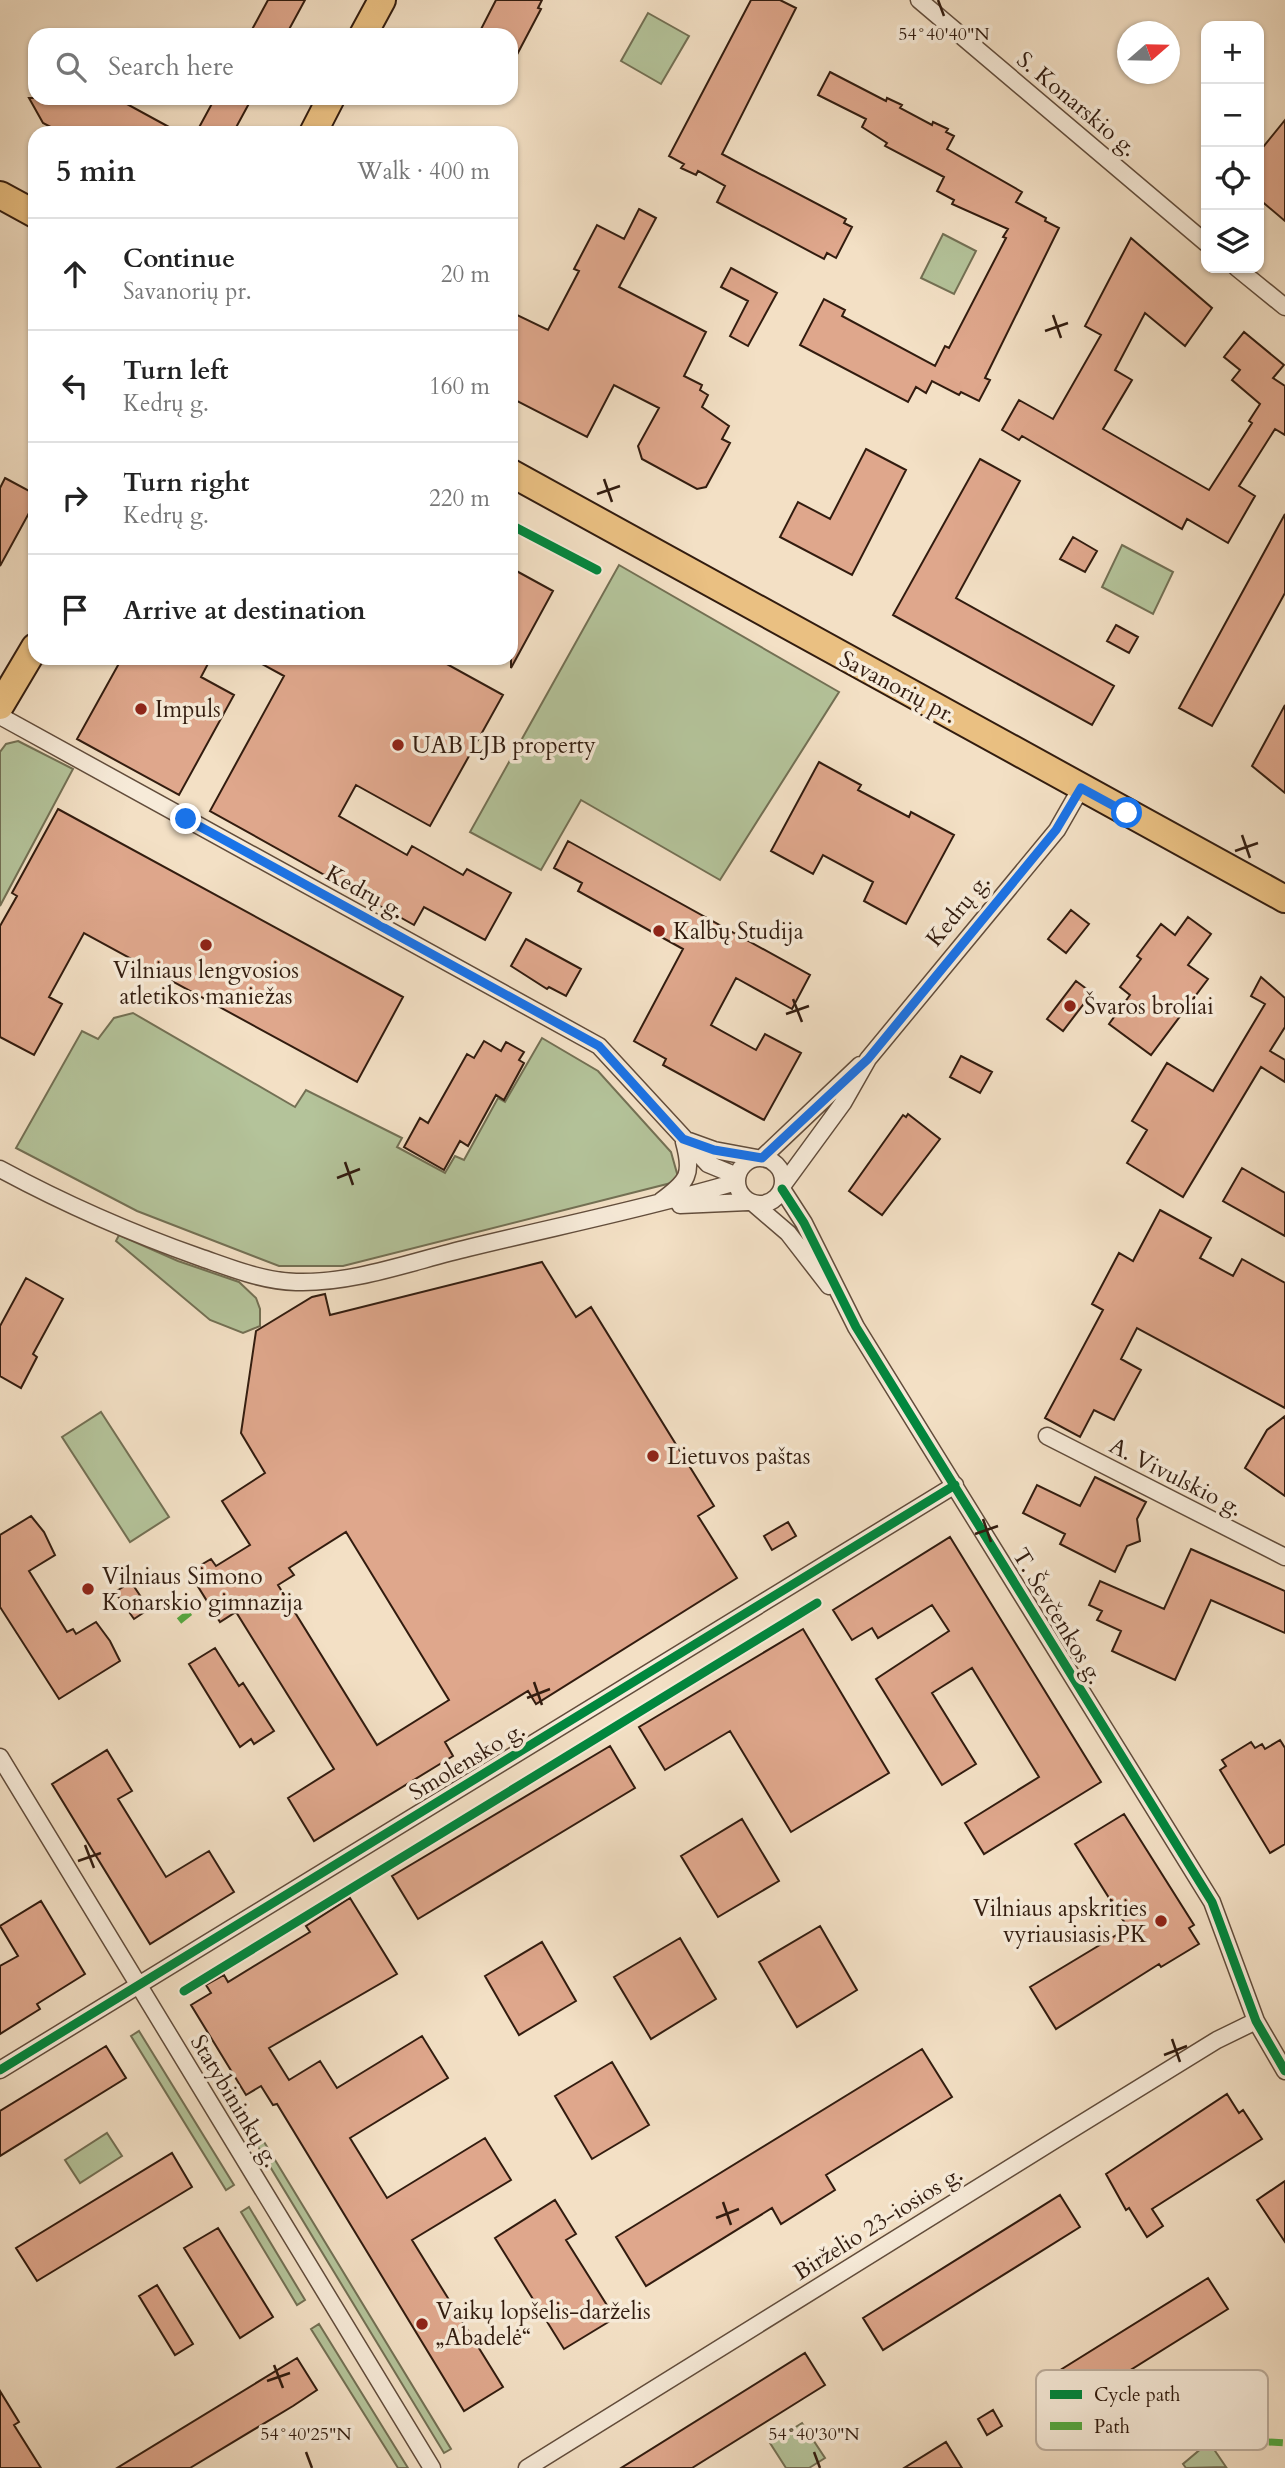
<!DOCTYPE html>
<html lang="en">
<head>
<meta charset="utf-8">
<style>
	:root { --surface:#fff; --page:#f2f2f2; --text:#222; --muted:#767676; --line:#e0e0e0 }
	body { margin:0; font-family:Cardo,serif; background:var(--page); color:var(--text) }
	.controls { position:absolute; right:21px; top:21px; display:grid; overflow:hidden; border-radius:14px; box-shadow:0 2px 5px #0004 }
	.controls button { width:63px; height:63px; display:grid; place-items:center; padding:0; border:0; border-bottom:2px solid var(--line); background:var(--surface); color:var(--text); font:35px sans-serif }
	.compass { position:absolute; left:1117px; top:21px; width:63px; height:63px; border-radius:50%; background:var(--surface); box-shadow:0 2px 5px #0004; rotate:70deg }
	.stop { position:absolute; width:21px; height:21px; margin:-16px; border:5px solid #1a73e8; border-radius:50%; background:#fff }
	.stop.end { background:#1a73e8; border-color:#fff; box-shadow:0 2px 7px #0008 }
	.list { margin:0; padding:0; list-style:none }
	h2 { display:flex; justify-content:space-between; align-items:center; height:91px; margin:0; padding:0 28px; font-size:30px }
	h2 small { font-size:23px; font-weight:400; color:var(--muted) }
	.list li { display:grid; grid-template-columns:46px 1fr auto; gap:21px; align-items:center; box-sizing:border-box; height:112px; padding:0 28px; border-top:2px solid var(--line) }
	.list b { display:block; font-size:26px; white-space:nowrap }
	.list p { margin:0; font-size:23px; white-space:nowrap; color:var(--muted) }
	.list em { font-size:23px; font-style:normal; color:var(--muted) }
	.icon { flex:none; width:38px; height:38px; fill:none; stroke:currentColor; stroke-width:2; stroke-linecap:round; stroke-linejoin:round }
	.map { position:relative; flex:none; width:1285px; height:2468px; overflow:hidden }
	.search { position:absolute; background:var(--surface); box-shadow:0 2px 5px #0004; left:28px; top:28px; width:490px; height:77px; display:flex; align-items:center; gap:18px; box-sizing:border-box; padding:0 24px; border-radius:21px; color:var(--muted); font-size:26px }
	.panel { position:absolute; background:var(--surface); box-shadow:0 2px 5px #0004; left:28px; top:126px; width:490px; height:539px; border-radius:21px }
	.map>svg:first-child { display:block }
	.green { fill:#b4c39a; stroke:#737054; stroke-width:2 }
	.building { fill:#dfa78c; stroke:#321c0f; stroke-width:2; fill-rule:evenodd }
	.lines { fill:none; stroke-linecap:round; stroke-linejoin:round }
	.minor-casing { stroke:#624d3c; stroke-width:19 }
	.primary-casing { stroke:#321c0f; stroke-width:30 }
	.minor { stroke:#f7ebd9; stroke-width:16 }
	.primary { stroke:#eac082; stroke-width:26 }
	.quiet { stroke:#54a941; stroke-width:7; stroke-dasharray:14 7; stroke-linecap:butt }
	.cycleway-casing { stroke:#f7ebd9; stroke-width:13 }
	.cycleway { stroke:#00873e; stroke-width:9 }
	.route { stroke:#1a73e8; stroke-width:9 }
	.ticks { fill:none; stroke:#321c0f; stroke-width:2.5 }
	.poi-dot { fill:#8f2418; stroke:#f7ebd9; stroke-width:2.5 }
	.labels { text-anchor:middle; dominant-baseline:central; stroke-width:7; stroke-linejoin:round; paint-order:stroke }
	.street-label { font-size:23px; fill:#321c0f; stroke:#f7ebd9 }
	.poi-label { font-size:23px; fill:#321c0f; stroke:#f7ebd9; text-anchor:start }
	.key { fill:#f7ebd9; stroke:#bcad9c; stroke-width:2 }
	.key-label { font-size:19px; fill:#321c0f }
	.ticks-label { font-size:18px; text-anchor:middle; fill:#321c0f; stroke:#f7ebd9; stroke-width:7; stroke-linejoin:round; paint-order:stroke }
</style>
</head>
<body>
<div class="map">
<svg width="1285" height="2468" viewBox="0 0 1285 2468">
	<rect width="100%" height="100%" fill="#f3e0c5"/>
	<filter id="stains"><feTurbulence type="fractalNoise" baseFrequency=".00286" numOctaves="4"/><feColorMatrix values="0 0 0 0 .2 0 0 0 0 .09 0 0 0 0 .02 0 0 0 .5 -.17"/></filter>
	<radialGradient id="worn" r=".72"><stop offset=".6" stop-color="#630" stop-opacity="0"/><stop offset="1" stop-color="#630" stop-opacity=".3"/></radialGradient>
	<path class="green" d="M648 13 689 36 661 84 621 61Z
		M943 234 976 251 954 294 921 278Z
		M1122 545 1173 572 1153 614 1102 587Z
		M619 565 839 692 720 880 581 800 541 870 470 832Z
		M18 741 73 769 0 906V752L6 744Z
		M133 1013 295 1107 306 1090 402 1138 397 1147 445 1173 455 1156 464 1160 498 1098 505 1102 542 1038 598 1071 671 1152 678 1177 671 1183 343 1266H279L137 1211 16 1148 82 1031 98 1039 114 1018Z
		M119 1235 178 1261 239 1282 256 1298 260 1309V1326L243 1333 210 1320 116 1241Z
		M101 1412 169 1517 130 1542 62 1437Z
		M139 2031 234 2185 226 2190 131 2036Z
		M258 2132 451 2449 444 2453 252 2137Z
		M107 2133 122 2156 80 2183 65 2160Z
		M249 2207 305 2300 297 2305 241 2212Z
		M319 2324 408 2468H398L311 2329Z
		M802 2423 825 2458 809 2468H786L770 2443Z
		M1209 2442 1226 2467 1186 2468 1183 2464Z"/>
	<path class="building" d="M268 0H305L286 35H249Z
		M496 0H542L538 8 541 9 511 66V35H478Z
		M751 0H780L796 8 722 154 846 219 844 223 852 227 836 258 827 253 824 259 717 202 725 186 698 171 696 175 681 168 684 164 669 156Z
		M830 72 886 101 887 98 902 105 900 108 932 125 933 122 948 129 946 132 954 136 947 149 1022 192 1016 202 1046 218 1045 221 1059 228 985 378 990 380 979 401 961 392 959 395 932 381 926 393 916 387 908 402 800 345 824 299 845 310 842 316 935 366 945 346 949 348 1006 238 1003 237 1008 229 952 204 954 200 937 191 944 177 885 146 887 143 862 127 866 119 818 95Z
		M29 98H116L180 133H62L43 123Z
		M215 98H252L233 133H196Z
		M1285 120V221L1259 199V152Z
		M639 209 656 218 619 287 706 332 684 376 702 385 700 390 708 395 702 407 729 426 722 439 730 443 706 487 697 489 642 459 638 446 659 408 614 385 587 437 511 398V312L548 330 579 271 574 269 597 225 624 239Z
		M1131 238 1212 308 1185 346 1145 313 1115 370 1132 380 1103 429 1209 490 1252 423 1249 421 1260 404 1232 380 1240 370 1224 357 1244 332 1284 365 1273 378 1285 386V435L1275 429 1239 486 1255 496 1228 543 1187 519 1182 529 1022 436 1019 440 1002 430 1019 400 1053 419 1101 335 1085 326Z
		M731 268 777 293 748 346 730 336 748 301 721 287Z
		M866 449 906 470 852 575 780 537 798 502 830 519Z
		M980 459 1020 481 956 598 1114 686 1092 725 893 615Z
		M5 478 35 494V502L0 566V488Z
		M1285 514V593L1212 726 1179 708Z
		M1073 537 1097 551 1085 572 1060 559Z
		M511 568 553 591 511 668Z
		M1116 625 1138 637 1129 653 1107 641Z
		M122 658H211L201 677 234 695 179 795 77 739Z
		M251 658H436L503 695 430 826 356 785 339 816 407 855 412 846 463 875 467 869 511 893 485 940 424 907 414 925 210 811 284 676Z
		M1285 705V793L1252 766Z
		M819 762 861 785 858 790 909 817 911 812 954 835 906 924 864 901 873 882 823 855 813 874 771 851Z
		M58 809 403 997 357 1082 84 933 49 997 62 1004 34 1055 0 1037V926L17 896 12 893Z
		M568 841 810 975 792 1009 736 978 711 1025 756 1050 765 1034 801 1053 764 1120 663 1065 666 1059 634 1041 683 949 578 891 582 883 554 868Z
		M1071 910 1089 924 1066 953 1048 939Z
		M1188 917 1211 934 1188 965 1208 979 1151 1055 1109 1024 1130 995 1120 987 1141 959 1137 956 1161 924 1175 935Z
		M526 939 581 969 566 996 549 987 547 989 511 966Z
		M1261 977 1285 998V1027L1270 1051 1285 1060V1082L1261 1067 1183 1197 1127 1163 1147 1130 1132 1121 1167 1063 1213 1091 1265 1004 1251 996Z
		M1076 981 1092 993 1063 1031 1047 1019Z
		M484 1041 501 1051 506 1042 524 1052 519 1060 524 1063 504 1100 496 1095 468 1146 460 1141 444 1170 404 1147 420 1118 428 1123 467 1054 474 1058Z
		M961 1056 992 1072 980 1093 950 1077Z
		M908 1114 940 1139 882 1215 849 1191 903 1115 906 1117Z
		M1242 1168 1285 1193V1236L1223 1201Z
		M1160 1210 1211 1238 1200 1258 1233 1276 1242 1259 1285 1283V1408L1137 1328 1121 1359 1141 1370 1114 1420 1094 1410 1080 1437 1045 1418 1103 1310 1092 1304 1119 1253 1133 1261Z
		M542 1262 576 1317 591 1307 714 1506 698 1516 737 1578 536 1704 528 1691 445 1742 453 1756 314 1841 288 1798 334 1769 236 1612 220 1622 189 1572 211 1559 216 1566 250 1545 222 1501 265 1473 241 1433 256 1331 312 1297 325 1294 330 1315ZM346 1532 449 1700 377 1745 278 1585 294 1575 289 1568Z
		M26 1278 63 1299 33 1354 37 1357 21 1388 0 1376V1326Z
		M1285 1416V1496L1245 1468 1267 1430Z
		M1095 1477 1146 1502 1137 1519 1140 1541 1127 1546 1115 1572 1060 1544 1065 1534 1023 1513 1037 1485 1080 1506Z
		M31 1516 44 1532 55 1555 29 1571 67 1632 73 1629 76 1634 96 1622 110 1641 120 1661 59 1699 0 1607V1535Z
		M788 1522 796 1536 772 1550 764 1536Z
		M950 1537 1101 1782 984 1854 965 1823 1039 1777 972 1668 932 1693 976 1764 942 1785 876 1679 949 1631 932 1605 878 1638 872 1628 852 1640 833 1610Z
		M1191 1549 1285 1591V1633L1211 1600 1175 1680 1112 1651 1121 1631 1097 1620 1102 1611 1089 1605 1100 1581 1164 1609Z
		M131 1582 149 1609 134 1619 115 1592Z
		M803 1629 889 1773 791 1832 730 1731 665 1770 639 1727Z
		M215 1648 239 1686 243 1683 274 1731 254 1744 251 1739 240 1747 189 1664Z
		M1280 1740 1285 1748V1844L1270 1853 1220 1770 1226 1766 1222 1760 1251 1742 1255 1748 1262 1744 1265 1749Z
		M610 1746 635 1788 418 1919 392 1876Z
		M107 1750 132 1791 118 1799 166 1877 209 1851 234 1892 150 1944 52 1784Z
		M1124 1814 1194 1925 1189 1928 1199 1944 1161 1967 1159 1964 1056 2029 1030 1987 1128 1928 1075 1844Z
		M742 1819 779 1881 718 1917 681 1856Z
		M350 1898 397 1974 269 2048 289 2080 320 2061 337 2088 422 2036 448 2078 350 2138 387 2198 485 2138 511 2180 412 2240 503 2387 464 2411 277 2104 273 2105 261 2086 246 2095 191 2005 211 1993 206 1985 224 1975 228 1982 310 1932 306 1926Z
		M41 1901 85 1974 37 2004 40 2009 0 2034V1966L18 1956 0 1926Z
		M820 1926 857 1990 797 2027 759 1962Z
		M680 1938 716 1999 651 2039 614 1977Z
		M542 1942 576 2001 519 2035 485 1976Z
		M106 2046 126 2078 0 2156V2111Z
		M922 2049 952 2097 826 2175 835 2190 781 2224 772 2208 646 2286 616 2237Z
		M612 2062 649 2125 592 2159 555 2096Z
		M1227 2094 1239 2113 1243 2110 1262 2139 1152 2209 1163 2226 1147 2237 1129 2208 1126 2210 1106 2174Z
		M172 2153 192 2187 37 2281 16 2248Z
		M1285 2181V2242L1257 2200Z
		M1060 2195 1080 2227 883 2350 863 2318Z
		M555 2200 576 2234 566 2240 615 2318 564 2349 495 2238Z
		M218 2228 273 2317 240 2338 184 2248Z
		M1208 2278 1228 2309 1068 2409 1049 2377Z
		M157 2285 193 2344 175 2355 139 2296Z
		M805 2353 825 2385 801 2400 692 2468H621Z
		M297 2358 317 2390 293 2406 190 2468H117Z
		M0 2391 19 2422 14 2425 41 2468H0Z
		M993 2410 1002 2426 987 2435 978 2419Z
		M946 2442 962 2468H904Z"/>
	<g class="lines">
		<defs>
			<path id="minor" d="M919 0 1206 243
				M1237 268 1285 307
				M0 716 599 1046 708 1164 737 1176
				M689 1141 714 1150 757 1158
				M737 1181a23 23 0 1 1 46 0a23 23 0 1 1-46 0Z
				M762 1158 860 1065
				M0 1169C63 1203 131 1233 199 1257 231 1268 262 1281 296 1282 353 1284 413 1261 468 1248 558 1226 648 1208 736 1182
				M783 1185 843 1103 868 1059 1057 830 1081 788
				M782 1189 804 1223 856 1327 1212 1902 1256 2021 1285 2071
				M661 1201C688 1181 693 1175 684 1142
				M753 1203 788 1233 829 1286
				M680 1205 748 1202
				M1047 1436 1285 1557
				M0 1757 432 2468
				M0 2070 955 1485
				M527 2468 1058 2138 1217 2040 1256 2021"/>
			<path id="primary" d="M363 35 382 0
				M313 133 331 98
				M0 195 35 214
				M511 473 1285 899
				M0 706 35 647"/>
		</defs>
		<use href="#minor" class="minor-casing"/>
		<use href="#primary" class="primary-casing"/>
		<use href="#minor" class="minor"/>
		<use href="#primary" class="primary"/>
		<path class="quiet" d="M179 1621 199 1605
			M1206 2438 1285 2443"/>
		<defs>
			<path id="cycleway" d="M511 525 597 570
				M782 1189 804 1223 856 1327 1212 1902 1256 2021 1285 2071
				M184 1991 817 1603
				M0 2070 955 1485"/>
		</defs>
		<use href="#cycleway" class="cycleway-casing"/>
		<use href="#cycleway" class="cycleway"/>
	</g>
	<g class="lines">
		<path class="route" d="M186 819 599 1046 683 1139 714 1150 762 1158 868 1059 1056 830 1081 788 1127 813"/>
	</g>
	<path class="ticks" d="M938 0 944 16M1053 315 1061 338M1045 331 1068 323M604 479 612 502M597 494 620 486M1242 835 1250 858M1235 851 1258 843M793 999 802 1022M786 1014 809 1006M345 1162 353 1185M337 1178 360 1169M983 1519 991 1542M975 1534 998 1526M534 1682 542 1705M527 1698 550 1689M85 1845 94 1868M78 1861 101 1853M1172 2039 1180 2062M1164 2055 1187 2046M723 2202 731 2225M716 2218 739 2209M274 2365 283 2388M267 2381 290 2373M306 2452 312 2468M814 2452 820 2468"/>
	<g class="poi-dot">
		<circle cx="141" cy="709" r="7"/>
		<circle cx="398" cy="745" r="7"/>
		<circle cx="659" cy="931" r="7"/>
		<circle cx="206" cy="945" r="7"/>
		<circle cx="1070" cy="1006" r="7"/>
		<circle cx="653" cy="1456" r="7"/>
		<circle cx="88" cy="1589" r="7"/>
		<circle cx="1161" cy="1921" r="7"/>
		<circle cx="422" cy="2324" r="7"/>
	</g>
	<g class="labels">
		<g class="street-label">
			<text transform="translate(1077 104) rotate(40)">S. Konarskio g.</text>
			<text transform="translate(898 687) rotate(28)">Savanorių pr.</text>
			<text transform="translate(365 892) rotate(29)">Kedrų g.</text>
			<text transform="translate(958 910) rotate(-51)">Kedrų g.</text>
			<text transform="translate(1176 1477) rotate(27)">A. Vivulskio g.</text>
			<text transform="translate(1058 1616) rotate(59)">T. Ševčenkos g.</text>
			<text transform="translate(467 1761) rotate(-31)">Smolensko g.</text>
			<text transform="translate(235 2101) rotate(59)">Statybininkų g.</text>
			<text transform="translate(878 2223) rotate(-32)">Birželio 23-iosios g.</text>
		</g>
		<g class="poi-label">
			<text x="155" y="709">Impuls</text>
			<text x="412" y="745">UAB LJB property</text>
			<text x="673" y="931">Kalbų Studija</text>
			<text x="206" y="970" text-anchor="middle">Vilniaus lengvosios<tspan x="206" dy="26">atletikos maniežas</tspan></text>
			<text x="1084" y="1006">Švaros broliai</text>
			<text x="667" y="1456">Lietuvos paštas</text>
			<text x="102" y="1576">Vilniaus Simono<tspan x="102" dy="26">Konarskio gimnazija</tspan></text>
			<text x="1147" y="1908" text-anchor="end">Vilniaus apskrities<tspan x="1147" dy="26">vyriausiasis PK</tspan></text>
			<text x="436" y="2311">Vaikų lopšelis-darželis<tspan x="436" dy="26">„Abadelė“</tspan></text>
		</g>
	</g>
	<rect x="1036" y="2370" width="232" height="80" rx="10" class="key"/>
	<rect x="1050" y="2390" width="32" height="9" fill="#00873e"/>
	<rect x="1050" y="2422" width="32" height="8" fill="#54a941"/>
	<g class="key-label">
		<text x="1094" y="2401">Cycle path</text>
		<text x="1094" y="2433">Path</text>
	</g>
	<g class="ticks-label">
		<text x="944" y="40">54°40'40"N</text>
		<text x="306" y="2440">54°40'25"N</text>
		<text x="814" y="2440">54°40'30"N</text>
	</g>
	<rect width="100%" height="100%" filter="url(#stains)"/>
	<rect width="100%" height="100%" fill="url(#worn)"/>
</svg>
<div class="controls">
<button>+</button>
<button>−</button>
<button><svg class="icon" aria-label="locate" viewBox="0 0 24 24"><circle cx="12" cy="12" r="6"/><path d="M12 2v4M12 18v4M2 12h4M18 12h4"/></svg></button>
<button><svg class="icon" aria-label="layers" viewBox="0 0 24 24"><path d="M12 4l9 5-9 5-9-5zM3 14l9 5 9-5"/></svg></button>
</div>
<svg class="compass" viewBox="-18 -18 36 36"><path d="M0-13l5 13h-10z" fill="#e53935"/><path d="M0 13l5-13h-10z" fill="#767676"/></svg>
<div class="stop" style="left:1127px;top:813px"></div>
<div class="stop end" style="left:186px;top:819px"></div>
<div class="search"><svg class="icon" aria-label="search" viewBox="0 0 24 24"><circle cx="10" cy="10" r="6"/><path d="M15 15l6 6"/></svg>Search here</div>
<section class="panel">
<h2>5 min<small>Walk · 400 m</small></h2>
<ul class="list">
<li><svg class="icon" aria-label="ahead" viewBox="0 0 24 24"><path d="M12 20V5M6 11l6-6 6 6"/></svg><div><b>Continue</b><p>Savanorių pr.</p></div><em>20 m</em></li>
<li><svg class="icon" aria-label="left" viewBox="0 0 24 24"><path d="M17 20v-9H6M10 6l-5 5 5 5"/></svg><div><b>Turn left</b><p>Kedrų g.</p></div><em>160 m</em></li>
<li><svg class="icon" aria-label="right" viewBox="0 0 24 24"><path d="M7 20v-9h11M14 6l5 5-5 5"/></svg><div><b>Turn right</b><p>Kedrų g.</p></div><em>220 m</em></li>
<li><svg class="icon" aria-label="arrive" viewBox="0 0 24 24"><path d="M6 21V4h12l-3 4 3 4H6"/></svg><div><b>Arrive at destination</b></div></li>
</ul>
</section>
</div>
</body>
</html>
